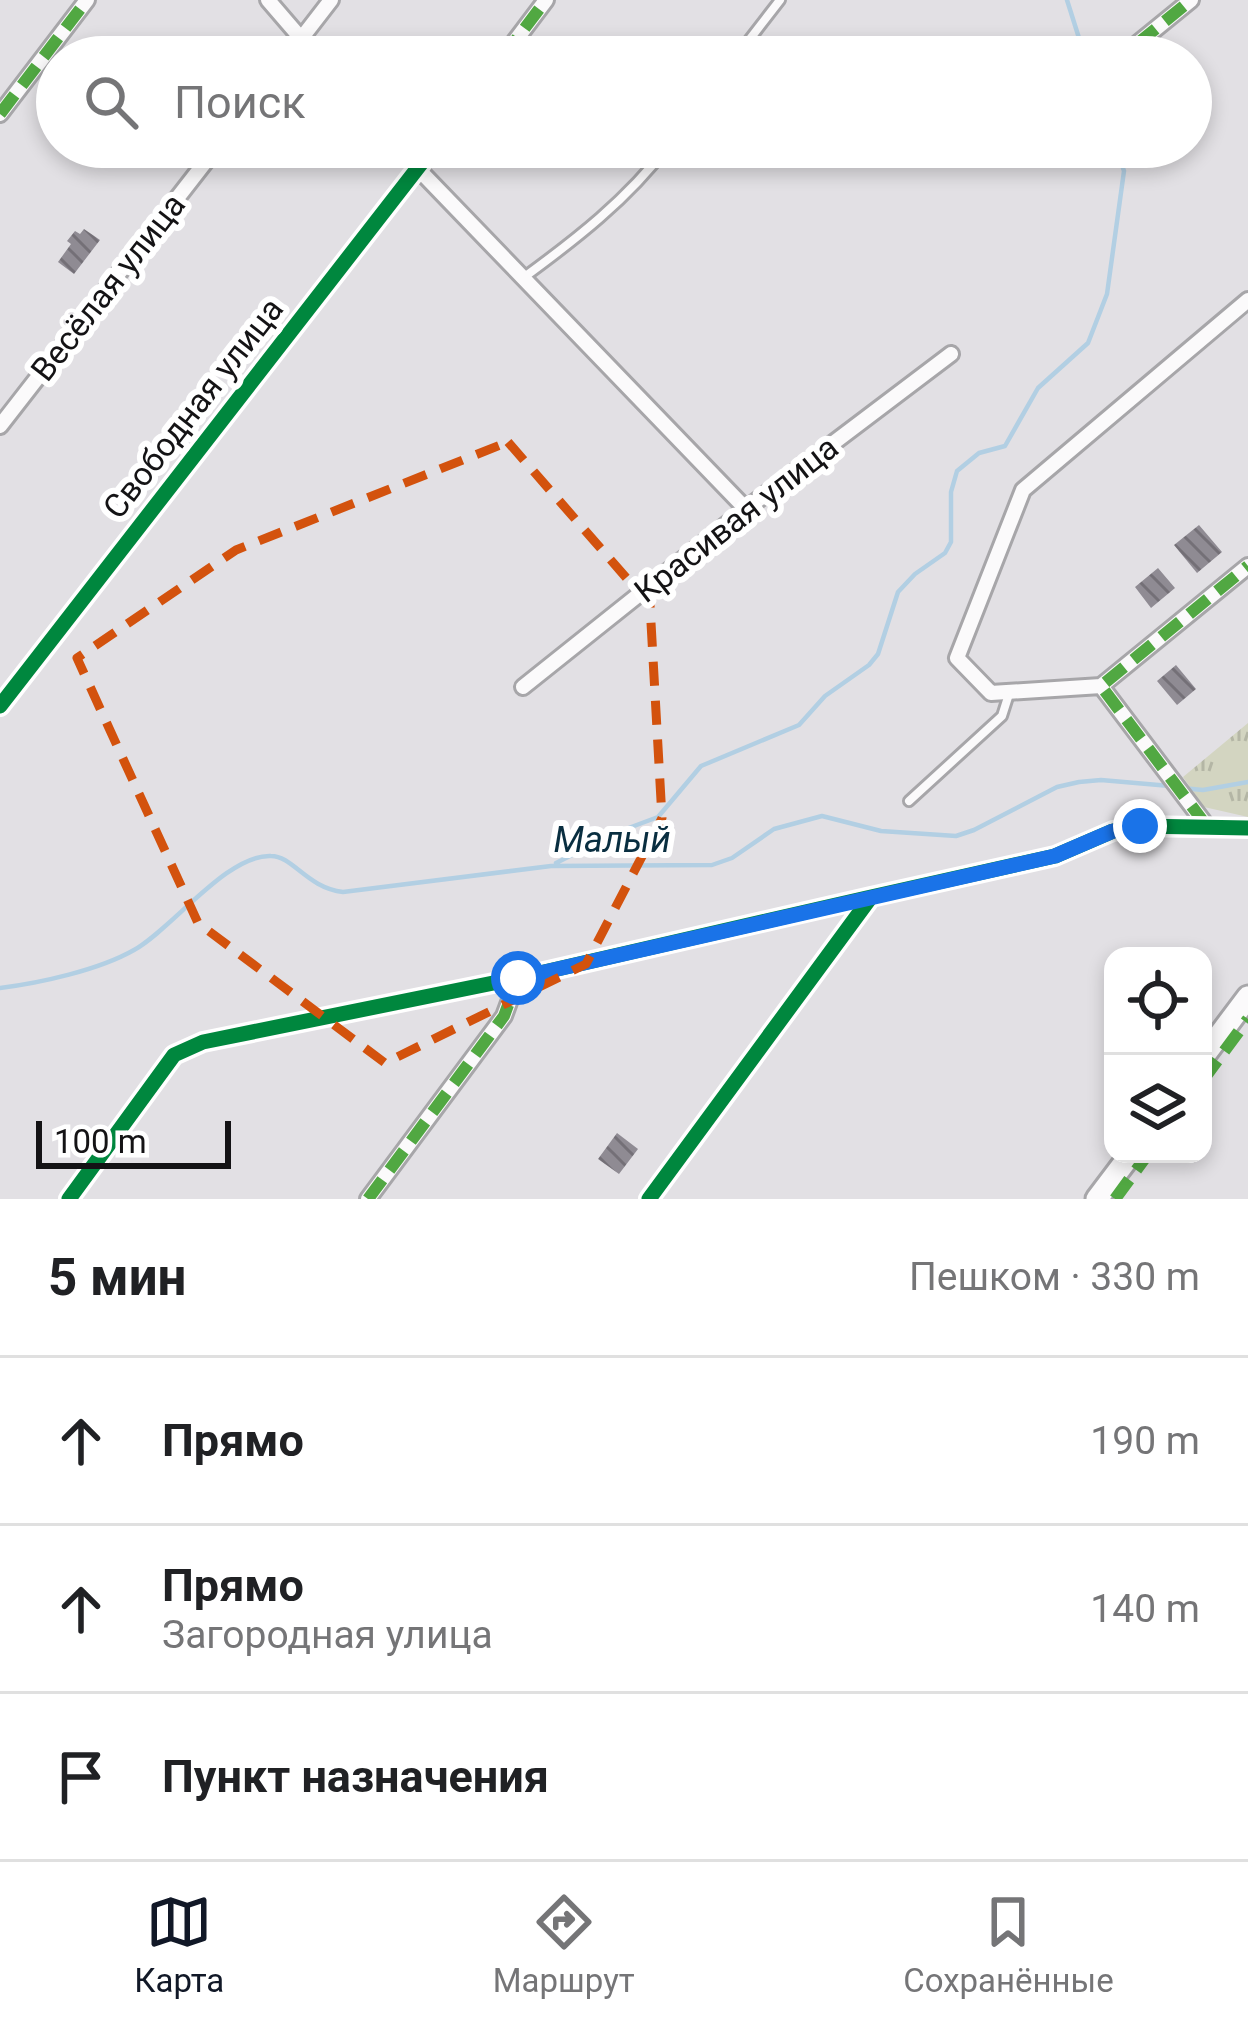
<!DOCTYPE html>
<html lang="ru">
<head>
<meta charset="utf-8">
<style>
	:root { --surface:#fff; --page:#f2f2f2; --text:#202124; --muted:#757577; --line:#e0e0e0; --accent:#111827 }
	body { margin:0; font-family:Roboto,sans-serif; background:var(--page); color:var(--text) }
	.controls { position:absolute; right:36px; bottom:36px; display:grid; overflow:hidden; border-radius:24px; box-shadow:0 6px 18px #0003 }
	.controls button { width:108px; height:108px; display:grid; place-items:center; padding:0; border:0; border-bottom:3px solid var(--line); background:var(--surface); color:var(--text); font:60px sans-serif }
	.scale { position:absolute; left:36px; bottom:30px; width:195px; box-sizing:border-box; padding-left:12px; border:6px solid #141315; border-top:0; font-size:33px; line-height:42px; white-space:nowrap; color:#141315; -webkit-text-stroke:9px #fff; paint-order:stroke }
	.stop { position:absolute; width:36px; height:36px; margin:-27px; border:9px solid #1a73e8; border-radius:50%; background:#fff }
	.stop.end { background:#1a73e8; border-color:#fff; box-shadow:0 3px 12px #0008 }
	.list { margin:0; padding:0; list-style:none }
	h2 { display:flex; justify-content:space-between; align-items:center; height:156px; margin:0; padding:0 48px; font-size:51px }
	h2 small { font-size:39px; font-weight:400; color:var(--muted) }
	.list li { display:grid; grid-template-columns:78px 1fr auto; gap:36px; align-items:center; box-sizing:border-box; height:168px; padding:0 48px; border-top:3px solid var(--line) }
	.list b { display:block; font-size:45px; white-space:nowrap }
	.list p { margin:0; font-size:39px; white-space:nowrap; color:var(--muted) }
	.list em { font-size:39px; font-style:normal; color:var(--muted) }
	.icon { flex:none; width:66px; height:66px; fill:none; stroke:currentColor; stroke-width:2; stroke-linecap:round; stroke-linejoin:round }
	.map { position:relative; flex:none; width:1248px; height:1199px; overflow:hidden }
	.search { position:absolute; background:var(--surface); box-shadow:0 6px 18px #0003; left:36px; right:36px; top:36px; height:132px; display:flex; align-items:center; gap:30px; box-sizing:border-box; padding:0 42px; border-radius:66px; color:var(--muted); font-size:45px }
	.sheet { height:660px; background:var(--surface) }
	nav { display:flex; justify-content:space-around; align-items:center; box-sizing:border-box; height:168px; border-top:3px solid var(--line); background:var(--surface); font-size:33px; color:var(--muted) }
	nav a { display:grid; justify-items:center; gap:6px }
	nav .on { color:var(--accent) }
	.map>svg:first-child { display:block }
	.grass { fill:url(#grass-tufts) }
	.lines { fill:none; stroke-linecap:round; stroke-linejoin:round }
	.stream { stroke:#b2cfe3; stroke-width:4.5 }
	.building { fill:url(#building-back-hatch) }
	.service-casing { stroke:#a7a6a9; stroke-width:14 }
	.minor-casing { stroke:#a7a6a9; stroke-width:20 }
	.primary-casing { stroke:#a7a6a9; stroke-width:27 }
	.service { stroke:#fbfafb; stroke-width:8 }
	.minor { stroke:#fbfafb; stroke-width:14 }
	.primary { stroke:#fbfafb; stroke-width:21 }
	.quiet { stroke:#51a842; stroke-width:12; stroke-dasharray:24 12; stroke-linecap:butt }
	.cycleway-casing { stroke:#fff; stroke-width:22 }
	.cycleway { stroke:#00873e; stroke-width:15 }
	.route { stroke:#1a73e8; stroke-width:15 }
	.marked { fill:none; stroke:#d3520d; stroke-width:9; stroke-dasharray:24 15; stroke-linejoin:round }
	.labels { text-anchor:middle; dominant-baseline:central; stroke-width:12; stroke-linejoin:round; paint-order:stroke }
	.street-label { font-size:33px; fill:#141315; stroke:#fff }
	.water-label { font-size:36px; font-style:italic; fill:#092e40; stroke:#fff }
</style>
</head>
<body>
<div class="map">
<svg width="1248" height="1199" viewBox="0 0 1248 1199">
	<defs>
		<pattern id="grass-tufts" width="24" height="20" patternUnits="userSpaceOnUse" patternTransform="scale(3)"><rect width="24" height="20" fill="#d3d5c1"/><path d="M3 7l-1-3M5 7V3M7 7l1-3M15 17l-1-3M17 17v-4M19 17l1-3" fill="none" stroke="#b4b6a5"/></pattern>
		<pattern id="building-back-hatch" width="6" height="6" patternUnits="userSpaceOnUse" patternTransform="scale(3)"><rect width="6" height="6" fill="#8f8b93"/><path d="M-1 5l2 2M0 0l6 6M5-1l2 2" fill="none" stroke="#747077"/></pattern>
	</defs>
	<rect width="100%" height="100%" fill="#e2e0e4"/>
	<path class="grass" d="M1248 723V817L1204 807 1183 777Z"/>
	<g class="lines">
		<path class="stream" d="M1067 0 1085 57
			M1182 788 1203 790 1248 782
			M556 863 618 832 658 817 701 766 799 725 825 696 869 665 878 654 898 592 915 574 945 553 951 542V492L957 471 979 453 1005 446 1038 388 1088 343 1107 294 1124 171 1116 147
			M0 988C40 983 99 970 134 950 172 929 227 854 271 856 293 856 307 888 343 892L551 866 712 865 732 858 774 829 822 816 881 831 956 836 974 830 1057 787 1079 782 1101 780 1170 786"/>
	</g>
	<path class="building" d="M84 229 100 240 74 274 58 262 71 244 67 241 75 231 80 234Z
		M1199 525 1222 552 1197 573 1174 545Z
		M1158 568 1175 588 1151 608 1135 587Z
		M1176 665 1196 689 1177 705 1157 681Z
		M617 1133 638 1149 619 1174 598 1159Z"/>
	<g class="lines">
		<defs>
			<path id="service" d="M736 57 780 0
				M523 278C575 240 628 199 667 147
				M909 801 1002 716 1009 694"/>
			<path id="minor" d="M268 0 317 57
				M1137 44 1191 0
				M287 57 331 0
				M503 57 546 0
				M0 114 87 0
				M397 147 746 509
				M0 426 217 147
				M1101 686 991 693 957 658 1023 490 1248 300
				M1101 686 1248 566
				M1101 686 1206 825
				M523 687 746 509 951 354
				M0 706 434 147
				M69 1199 174 1055 203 1042 518 978 871 897
				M368 1199 504 1016 518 978
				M649 1199 871 897 1055 856 1113 831 1140 826 1248 828"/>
			<path id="primary" d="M1203 1057 1248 997
				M1097 1199 1131 1154"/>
		</defs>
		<use href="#service" class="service-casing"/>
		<use href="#minor" class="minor-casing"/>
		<use href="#primary" class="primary-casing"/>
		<use href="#service" class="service"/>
		<use href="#minor" class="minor"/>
		<use href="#primary" class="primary"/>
		<path class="quiet" d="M1137 44 1191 0
			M503 57 546 0
			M0 114 87 0
			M1206 825 1101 686 1248 566
			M1203 1080 1248 1019
			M368 1199 504 1016 518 978
			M1115 1199 1148 1154"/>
		<defs>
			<path id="cycleway" d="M0 706 434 147
				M69 1199 174 1055 203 1042 518 978 871 897
				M649 1199 871 897 1055 856 1113 831 1140 826 1248 828"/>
		</defs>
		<use href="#cycleway" class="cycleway-casing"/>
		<use href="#cycleway" class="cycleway"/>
	</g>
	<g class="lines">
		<path class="route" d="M518 978 1055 856 1113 831 1140 826"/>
	</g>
	<path class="marked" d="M508 442 650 605 662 818 586 964 385 1063 198 923 77 658 236 550Z"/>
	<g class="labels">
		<g class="street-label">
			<text transform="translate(108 287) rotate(-52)">Весёлая улица</text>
			<text transform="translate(193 408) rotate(-52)">Свободная улица</text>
			<text transform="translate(736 519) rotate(-38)">Красивая улица</text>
		</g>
		<g class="water-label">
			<text x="612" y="840">Малый</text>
		</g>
	</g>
</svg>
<div class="controls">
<button><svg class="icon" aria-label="locate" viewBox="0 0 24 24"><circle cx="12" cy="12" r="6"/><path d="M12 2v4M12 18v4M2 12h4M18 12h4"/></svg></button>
<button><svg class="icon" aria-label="layers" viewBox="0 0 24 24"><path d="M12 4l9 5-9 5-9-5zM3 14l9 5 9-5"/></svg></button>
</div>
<div class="scale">100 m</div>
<div class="stop" style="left:518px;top:978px"></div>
<div class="stop end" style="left:1140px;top:826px"></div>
<div class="search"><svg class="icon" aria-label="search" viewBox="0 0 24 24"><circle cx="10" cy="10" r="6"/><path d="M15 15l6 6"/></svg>Поиск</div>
</div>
<section class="sheet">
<h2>5 мин<small>Пешком · 330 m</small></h2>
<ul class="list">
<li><svg class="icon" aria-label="ahead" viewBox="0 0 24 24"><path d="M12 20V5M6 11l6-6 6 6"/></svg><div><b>Прямо</b></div><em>190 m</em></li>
<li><svg class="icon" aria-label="ahead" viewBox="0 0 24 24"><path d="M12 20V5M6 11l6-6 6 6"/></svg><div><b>Прямо</b><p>Загородная улица</p></div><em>140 m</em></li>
<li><svg class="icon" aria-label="arrive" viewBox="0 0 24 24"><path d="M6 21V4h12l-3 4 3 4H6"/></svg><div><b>Пункт назначения</b></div></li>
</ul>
</section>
<nav>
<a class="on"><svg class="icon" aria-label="map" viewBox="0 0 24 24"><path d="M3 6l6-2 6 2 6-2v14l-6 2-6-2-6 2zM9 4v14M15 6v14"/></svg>Карта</a>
<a><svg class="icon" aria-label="directions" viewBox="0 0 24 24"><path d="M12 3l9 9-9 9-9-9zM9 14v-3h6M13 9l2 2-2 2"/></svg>Маршрут</a>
<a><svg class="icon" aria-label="saved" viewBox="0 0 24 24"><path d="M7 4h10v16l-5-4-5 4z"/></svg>Сохранённые</a>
</nav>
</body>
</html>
